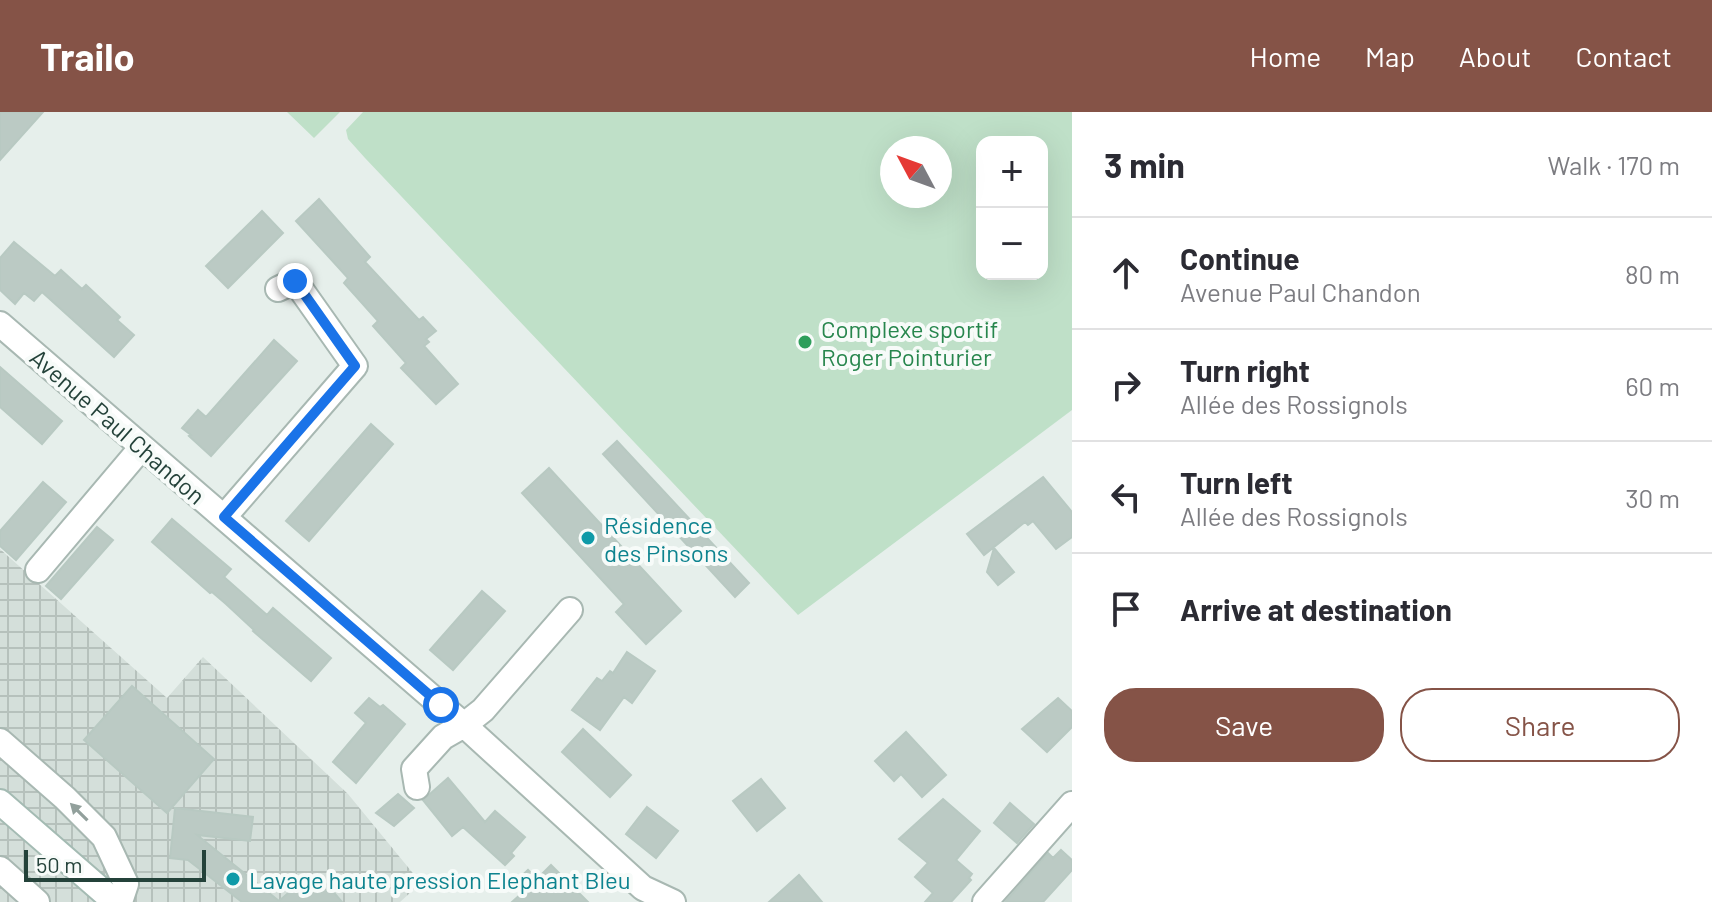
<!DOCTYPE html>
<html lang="en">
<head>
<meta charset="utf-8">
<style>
	:root { --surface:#fff; --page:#f7f7f7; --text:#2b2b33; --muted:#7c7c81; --line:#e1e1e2; --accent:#855347 }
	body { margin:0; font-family:Barlow,sans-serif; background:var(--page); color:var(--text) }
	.controls { position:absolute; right:24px; top:24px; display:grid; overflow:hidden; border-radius:16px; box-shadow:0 8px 32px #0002 }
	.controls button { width:72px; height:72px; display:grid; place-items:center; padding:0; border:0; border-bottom:2px solid var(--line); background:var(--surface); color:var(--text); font:40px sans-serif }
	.compass { position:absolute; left:880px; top:24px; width:72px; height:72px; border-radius:50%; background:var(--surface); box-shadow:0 8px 32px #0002; rotate:311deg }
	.scale { position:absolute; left:24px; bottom:20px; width:182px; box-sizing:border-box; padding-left:8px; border:4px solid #24423a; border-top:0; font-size:22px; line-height:28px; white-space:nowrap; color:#24423a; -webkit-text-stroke:6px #f7fbf9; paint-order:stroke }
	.stop { position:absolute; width:24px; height:24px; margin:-18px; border:6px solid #1a73e8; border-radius:50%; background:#fff }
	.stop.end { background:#1a73e8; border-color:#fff; box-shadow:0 2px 8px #0008 }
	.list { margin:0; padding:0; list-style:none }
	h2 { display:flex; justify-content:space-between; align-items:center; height:104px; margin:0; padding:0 32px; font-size:34px }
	h2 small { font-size:26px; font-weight:400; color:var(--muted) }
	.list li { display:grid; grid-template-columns:52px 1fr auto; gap:24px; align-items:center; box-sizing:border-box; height:112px; padding:0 32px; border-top:2px solid var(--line) }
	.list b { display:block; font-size:30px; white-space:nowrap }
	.list p { margin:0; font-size:26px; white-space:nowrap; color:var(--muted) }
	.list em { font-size:26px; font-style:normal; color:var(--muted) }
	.actions { display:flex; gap:16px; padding:24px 32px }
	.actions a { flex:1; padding:18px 0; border:2px solid var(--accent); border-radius:32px; text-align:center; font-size:28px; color:var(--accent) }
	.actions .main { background:var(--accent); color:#fff }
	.icon { flex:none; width:44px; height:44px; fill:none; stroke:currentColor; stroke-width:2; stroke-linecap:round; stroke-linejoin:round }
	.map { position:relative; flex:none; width:1072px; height:790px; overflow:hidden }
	header { display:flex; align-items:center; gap:48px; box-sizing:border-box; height:112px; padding:0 40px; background:var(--accent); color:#fff }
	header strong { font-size:38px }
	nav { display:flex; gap:44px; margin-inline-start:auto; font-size:28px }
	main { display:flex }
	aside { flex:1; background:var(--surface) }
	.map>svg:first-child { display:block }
	.industrial { fill:url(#industrial-grid) }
	.green { fill:#bfe0c8; fill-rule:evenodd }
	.building { fill:#bbcac4; stroke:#b8c9c2; stroke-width:2 }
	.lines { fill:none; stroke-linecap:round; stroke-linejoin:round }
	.street-casing { stroke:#a8b8b2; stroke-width:28 }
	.secondary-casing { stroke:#a4bbb3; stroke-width:28 }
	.street { stroke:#fff; stroke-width:24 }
	.secondary { stroke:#fff; stroke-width:24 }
	.oneway { fill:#92a09c }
	.route { stroke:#1a73e8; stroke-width:10 }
	.leisure-dot { fill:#2e9e5b; stroke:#f7fbf9; stroke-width:3 }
	.culture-dot { fill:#0f9aa8; stroke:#f7fbf9; stroke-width:3 }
	.labels { text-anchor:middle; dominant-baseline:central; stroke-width:8; stroke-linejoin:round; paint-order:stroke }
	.leisure-label { font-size:24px; fill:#27864d; stroke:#f7fbf9; text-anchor:start }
	.street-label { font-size:24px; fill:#24423a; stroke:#f7fbf9 }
	.culture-label { font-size:24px; fill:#0d838f; stroke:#f7fbf9; text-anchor:start }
</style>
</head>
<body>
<header>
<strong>Trailo</strong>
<nav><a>Home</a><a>Map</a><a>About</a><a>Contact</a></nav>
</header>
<main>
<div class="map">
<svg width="1072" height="790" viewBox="0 0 1072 790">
	<defs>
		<pattern id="industrial-grid" width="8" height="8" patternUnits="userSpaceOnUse" patternTransform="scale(2)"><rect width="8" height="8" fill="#d4dfda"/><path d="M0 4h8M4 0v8" fill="none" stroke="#b6c1bc"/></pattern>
	</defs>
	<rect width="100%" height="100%" fill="#e6efeb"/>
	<path class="industrial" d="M0 437 167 586 203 545 348 682 421 771 400 790H0Z"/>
	<path class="green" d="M287 0H340L314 26Z
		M363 0H1072V298L798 503 365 46 348 27 346 18ZM982 30H1042V162H982ZM892 36H940V84H892Z"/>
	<path class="building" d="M0 0H43L0 48Z
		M319 87 370 145 365 150 419 208 423 205 436 219 426 227 429 230 424 234 458 272 436 292 401 256 406 251 373 214 378 209 344 171 348 166 296 109Z
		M262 99 283 121 228 176 206 154Z
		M14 130 55 164 61 158 82 177 86 173 120 205 117 208 134 223 114 245 42 180 34 189 24 181 15 192 0 178V146Z
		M274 228 297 249 211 344 189 324 191 323 182 316 198 298 206 305Z
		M0 255 62 309 42 332 0 295Z
		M371 312 393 332 309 429 286 409Z
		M617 329 749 471 735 485 603 342Z
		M549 356 681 499 646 532 616 500 624 492 522 381Z
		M1043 365 1072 400V425L1056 437 1033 409 1028 413 1025 410 984 443 967 422Z
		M43 370 66 390 16 448 0 434V419Z
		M172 407 231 457 224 465 267 503 273 496 331 546 311 569 253 519 254 518 226 492 212 480 210 481 152 430Z
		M97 415 113 428 61 487 46 474Z
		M994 436 1014 460 998 473 987 460Z
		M482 479 505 499 453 558 430 538Z
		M627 540 655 559 632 591 624 585 600 618 572 598 597 566 602 569 610 559 613 561Z
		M132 574 214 647 167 701 84 628Z
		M369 586 380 595 383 593 405 612 356 671 333 650 366 611 355 601Z
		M1058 586 1072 599V615L1047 640 1022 617Z
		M583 617 631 663 610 685 562 640Z
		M906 620 946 663 922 685 901 662 894 669 875 649Z
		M448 666 485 710 495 699 525 725 511 741 514 744 505 753 463 715 452 724 423 688Z
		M761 667 785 696 757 719 733 689Z
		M398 682 414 696 394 714 376 701Z
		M943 687 980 719 956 748 972 762 969 766 971 768 951 790H925L933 781 915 765 928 751 899 727Z
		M1010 691 1034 712 1017 731 994 711Z
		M647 695 678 719 656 746 626 722Z
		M175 696 253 705 250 729 197 723 279 789 309 763 312 766 318 762 342 790H242L188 748 170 746Z
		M1061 738 1072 748V758L1043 790H1005L1048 741 1053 746Z
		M551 753 588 790H512L522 781 513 772 528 758 537 767Z
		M799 763 822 790H769Z"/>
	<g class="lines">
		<defs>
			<path id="street" d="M0 212 464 613 643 776 673 790
				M224 405 355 254 295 169 278 177
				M38 458 142 335
				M0 629 65 686 104 725 126 772 120 790
				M417 675 414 657 443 625 464 613 483 598 570 498
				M0 757 37 790
				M985 790 1072 692"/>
			<path id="secondary" d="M0 690 115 790"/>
		</defs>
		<use href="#street" class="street-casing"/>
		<use href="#secondary" class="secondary-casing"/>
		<use href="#street" class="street"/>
		<use href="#secondary" class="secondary"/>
	</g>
	<defs><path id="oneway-solid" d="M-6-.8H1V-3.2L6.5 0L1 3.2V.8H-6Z" transform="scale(2)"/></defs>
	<use class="oneway" href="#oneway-solid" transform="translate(79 700) rotate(-135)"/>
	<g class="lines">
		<path class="route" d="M295 169 355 254 224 405 441 593"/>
	</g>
	<circle class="leisure-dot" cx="805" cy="230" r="8"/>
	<g class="culture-dot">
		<circle cx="588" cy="426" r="8"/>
		<circle cx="233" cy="767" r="8"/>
	</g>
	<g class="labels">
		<g class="leisure-label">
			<text x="821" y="216">Complexe sportif<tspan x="821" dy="28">Roger Pointurier</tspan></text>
		</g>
		<g class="street-label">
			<text transform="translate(118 314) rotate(41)">Avenue Paul Chandon</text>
		</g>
		<g class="culture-label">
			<text x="604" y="412">Résidence<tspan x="604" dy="28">des Pinsons</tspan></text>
			<text x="249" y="767">Lavage haute pression Elephant Bleu</text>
		</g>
	</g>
</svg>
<div class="controls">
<button>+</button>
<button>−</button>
</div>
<svg class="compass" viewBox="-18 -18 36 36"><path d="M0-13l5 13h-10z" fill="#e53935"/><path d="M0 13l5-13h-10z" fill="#7c7c81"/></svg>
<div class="scale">50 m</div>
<div class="stop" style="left:441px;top:593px"></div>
<div class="stop end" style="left:295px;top:169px"></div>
</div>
<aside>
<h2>3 min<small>Walk · 170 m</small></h2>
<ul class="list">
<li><svg class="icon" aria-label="ahead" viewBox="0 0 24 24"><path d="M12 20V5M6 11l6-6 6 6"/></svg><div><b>Continue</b><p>Avenue Paul Chandon</p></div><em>80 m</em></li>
<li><svg class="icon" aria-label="right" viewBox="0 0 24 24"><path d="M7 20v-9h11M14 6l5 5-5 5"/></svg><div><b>Turn right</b><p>Allée des Rossignols</p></div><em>60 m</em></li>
<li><svg class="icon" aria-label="left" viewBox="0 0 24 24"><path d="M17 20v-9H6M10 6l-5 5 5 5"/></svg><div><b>Turn left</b><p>Allée des Rossignols</p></div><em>30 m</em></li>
<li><svg class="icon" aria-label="arrive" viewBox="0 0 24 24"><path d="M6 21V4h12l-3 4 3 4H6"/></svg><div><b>Arrive at destination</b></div></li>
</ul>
<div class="actions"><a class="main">Save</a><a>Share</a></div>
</aside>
</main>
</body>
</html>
